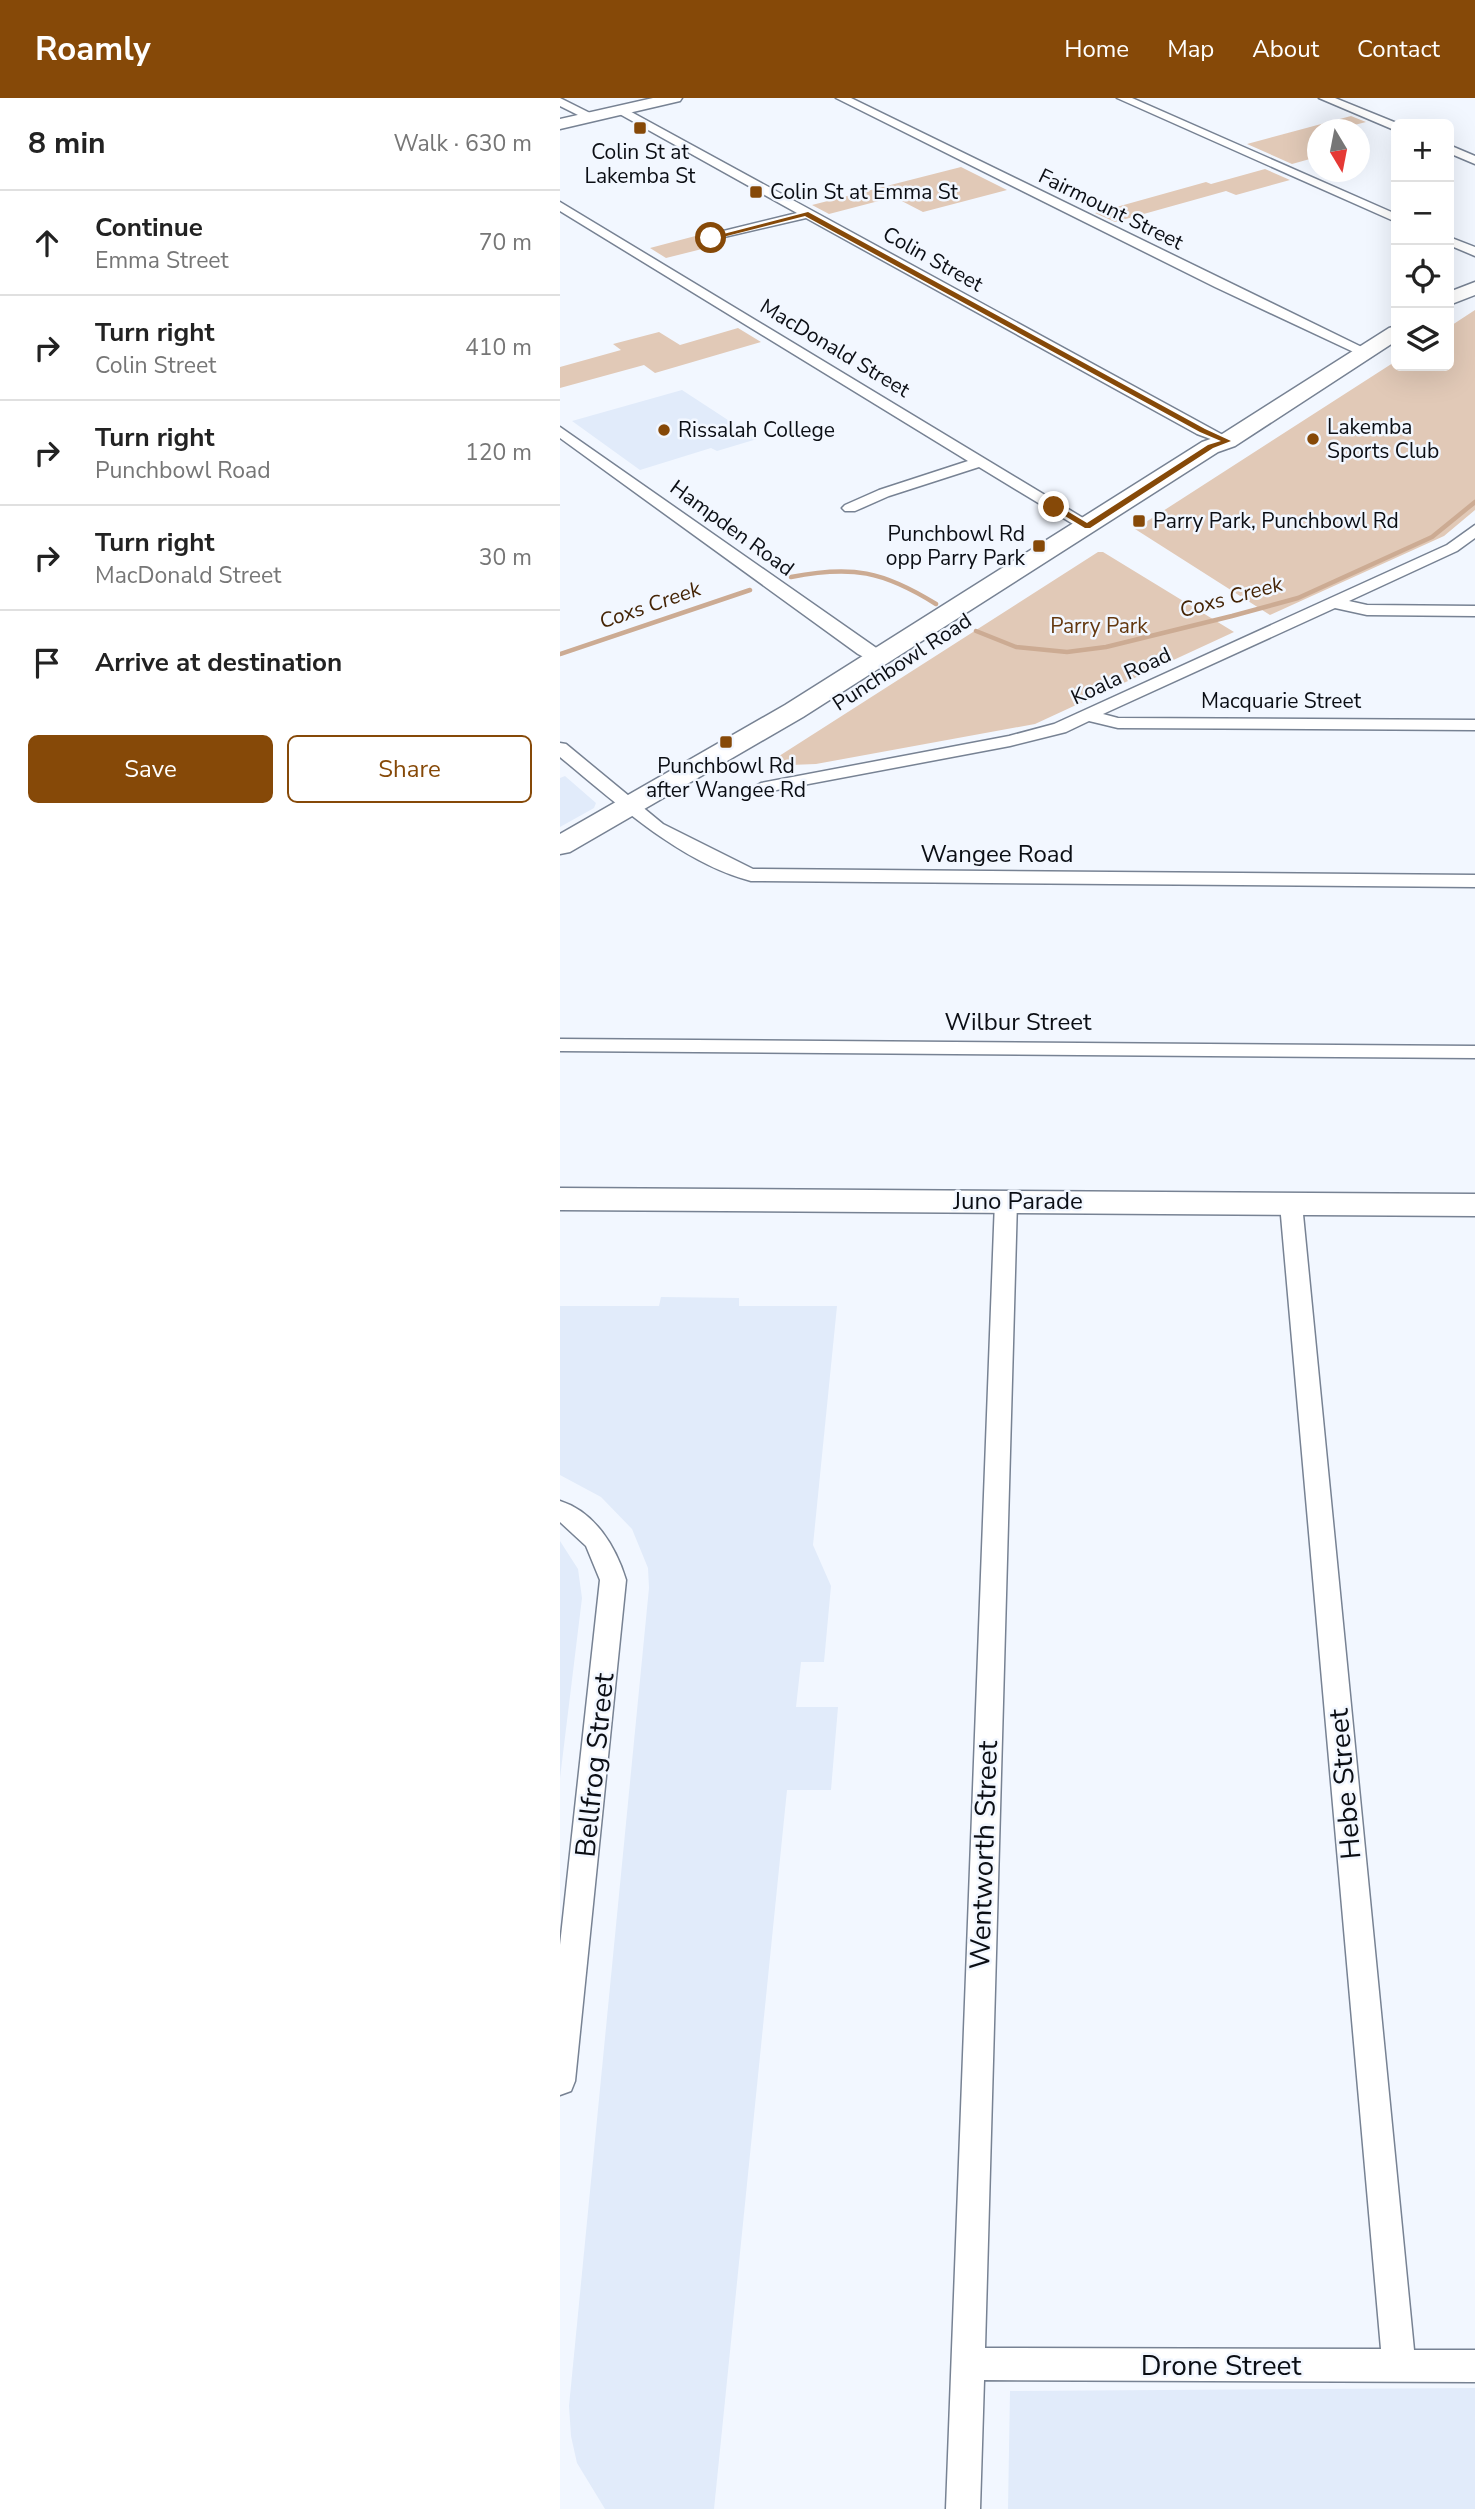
<!DOCTYPE html>
<html lang="en">
<head>
<meta charset="utf-8">
<style>
	:root { --surface:#fff; --page:#f6f6f6; --text:#222; --muted:#767676; --line:#e0e0e0; --accent:#864908 }
	body { margin:0; font-family:"Nunito Sans",sans-serif; background:var(--page); color:var(--text) }
	.controls { position:absolute; right:21px; top:21px; display:grid; overflow:hidden; border-radius:10px; box-shadow:0 7px 28px #0002 }
	.controls button { width:63px; height:63px; display:grid; place-items:center; padding:0; border:0; border-bottom:2px solid var(--line); background:var(--surface); color:var(--text); font:35px sans-serif }
	.compass { position:absolute; left:747px; top:21px; width:63px; height:63px; border-radius:50%; background:var(--surface); box-shadow:0 7px 28px #0002; rotate:170deg }
	.stop { position:absolute; width:21px; height:21px; margin:-16px; border:5px solid #864908; border-radius:50%; background:#fff }
	.stop.end { background:#864908; border-color:#fff; box-shadow:0 2px 7px #0008 }
	.list { margin:0; padding:0; list-style:none }
	h2 { display:flex; justify-content:space-between; align-items:center; height:91px; margin:0; padding:0 28px; font-size:30px }
	h2 small { font-size:23px; font-weight:400; color:var(--muted) }
	.list li { display:grid; grid-template-columns:46px 1fr auto; gap:21px; align-items:center; box-sizing:border-box; height:105px; padding:0 28px; border-top:2px solid var(--line) }
	.list b { display:block; font-size:26px; white-space:nowrap }
	.list p { margin:0; font-size:23px; white-space:nowrap; color:var(--muted) }
	.list em { font-size:23px; font-style:normal; color:var(--muted) }
	.actions { display:flex; gap:14px; padding:21px 28px }
	.actions a { flex:1; padding:16px 0; border:2px solid var(--accent); border-radius:10px; text-align:center; font-size:24px; color:var(--accent) }
	.actions .main { background:var(--accent); color:#fff }
	.icon { flex:none; width:38px; height:38px; fill:none; stroke:currentColor; stroke-width:2; stroke-linecap:round; stroke-linejoin:round }
	.map { position:relative; flex:none; width:915px; height:2411px; overflow:hidden }
	header { display:flex; align-items:center; gap:42px; box-sizing:border-box; height:98px; padding:0 35px; background:var(--accent); color:#fff }
	header strong { font-size:33px }
	nav { display:flex; gap:38px; margin-inline-start:auto; font-size:24px }
	main { display:flex }
	aside { flex:1; background:var(--surface) }
	.map>svg:first-child { display:block }
	.built { fill:#e1ebfa }
	.green { fill:#e1c9b7 }
	.lines { fill:none; stroke-linecap:round; stroke-linejoin:round }
	.stream { stroke:#ccab93; stroke-width:4.5 }
	.minor-casing { stroke:#778293; stroke-width:3 }
	.secondary-casing { stroke:#778293; stroke-width:3 }
	.primary-casing { stroke:#778293; stroke-width:3 }
	.minor { fill:#fff; fill-rule:evenodd }
	.secondary { fill:#fff; fill-rule:evenodd }
	.primary { fill:#fff; fill-rule:evenodd }
	.route { fill:#864908 }
	.poi-dot { fill:#864908; stroke:#f2f7ff; stroke-width:2.5 }
	.labels { text-anchor:middle; dominant-baseline:central; stroke-width:5; stroke-linejoin:round; paint-order:stroke }
	.far-poi-label { font-size:21px; fill:#0b0e14; stroke:#f2f7ff; text-anchor:start }
	.far-street-label { font-size:21px; fill:#0b0e14; stroke:#f2f7ff }
	.far-water-label { font-size:21px; font-style:italic; fill:#442304; stroke:#f2f7ff }
	.far-park-label { font-size:21px; fill:#63370e; stroke:#f2f7ff }
	.street-label { font-size:24px; fill:#0b0e14; stroke:#f2f7ff }
	.near-street-label { font-size:28px; fill:#0b0e14; stroke:#f2f7ff }
</style>
</head>
<body>
<header>
<strong>Roamly</strong>
<nav><a>Home</a><a>Map</a><a>About</a><a>Contact</a></nav>
</header>
<main>
<aside>
<h2>8 min<small>Walk · 630 m</small></h2>
<ul class="list">
<li><svg class="icon" aria-label="ahead" viewBox="0 0 24 24"><path d="M12 20V5M6 11l6-6 6 6"/></svg><div><b>Continue</b><p>Emma Street</p></div><em>70 m</em></li>
<li><svg class="icon" aria-label="right" viewBox="0 0 24 24"><path d="M7 20v-9h11M14 6l5 5-5 5"/></svg><div><b>Turn right</b><p>Colin Street</p></div><em>410 m</em></li>
<li><svg class="icon" aria-label="right" viewBox="0 0 24 24"><path d="M7 20v-9h11M14 6l5 5-5 5"/></svg><div><b>Turn right</b><p>Punchbowl Road</p></div><em>120 m</em></li>
<li><svg class="icon" aria-label="right" viewBox="0 0 24 24"><path d="M7 20v-9h11M14 6l5 5-5 5"/></svg><div><b>Turn right</b><p>MacDonald Street</p></div><em>30 m</em></li>
<li><svg class="icon" aria-label="arrive" viewBox="0 0 24 24"><path d="M6 21V4h12l-3 4 3 4H6"/></svg><div><b>Arrive at destination</b></div></li>
</ul>
<div class="actions"><a class="main">Save</a><a>Share</a></div>
</aside>
<div class="map">
<svg width="915" height="2411" viewBox="0 0 915 2411">
	<rect width="100%" height="100%" fill="#f2f7ff"/>
	<path class="built" d="M122 292 197 341 157 353 151 350 80 372 12 323Z
		M5 678 36 705 34 710 0 729V680Z
		M101 1199 179 1200V1208H277L253 1447 271 1488 264 1564H241L236 1609H278L271 1692H227L154 2411H45L17 2365 11 2338 9 2308 89 1490 88 1470 72 1431 41 1399 0 1377V1208H99Z
		M0 1443 18 1471 22 1500 0 1680Z
		M915 2290V2411H448L450 2293Z"/>
	<path class="green" d="M791 18 806 24 779 31 758 32 755 38 757 40V59L732 66 687 46Z
		M401 69 447 92 363 114 334 99 269 116 252 107Z
		M705 71 730 82 676 97 666 93 555 124 535 115 646 84 651 86Z
		M158 132 161 134 141 137 138 141 146 145 162 146 106 160 90 150Z
		M915 212V412L884 438 710 517 575 431 836 263V268H889V229Z
		M178 230 201 244 95 275 84 267 0 290V269L61 252 53 246 99 234 120 247Z
		M538 454H543L674 534 475 626 256 666 230 667 216 664V660Z"/>
	<g class="lines">
		<path class="stream" d="M231 479C292 467 323 473 376 506
			M416 533 456 549 507 554 546 549 672 518 738 500 872 439 915 404
			M0 556 190 492"/>
		<defs>
			<path id="minor" d="M0 0 34 17 36 19 26 21 0 8Z
				M276 0H291L812 254 810 257H800L655 189Z
				M557 0H572L836 116V124Z
				M759 0H775L839 26H836V32L832 31Z
				M56 10H64L674 343 667 347 637 336 246 120 147 143V137L237 115 56 14Z
				M889 47 915 58V66L889 55Z
				M0 104 533 426 536 429 533 432H523L419 369 329 398 295 413H285L282 410 285 407 319 392 408 363 0 113Z
				M889 139 915 149V158L889 147Z
				M0 329 325 556 327 560 325 564H313L298 556 0 340Z
				M915 427V440L897 453 789 503 807 507 915 508V518L807 517 775 510 543 616 558 620 915 622V632L558 630 529 623 506 634 450 648 201 695 192 690 201 685 449 638 494 626 887 447Z
				M0 645 6 646 103 726 193 771 915 777V789L191 783C121 765 55 704 0 659Z
				M0 941 915 948V960L0 953Z
				M446 1096 454 1098 457 1103 425 2250 821 2251 720 1106 723 1101H739L742 1106 854 2252H915V2284L424 2282 420 2411H386L435 1103 438 1098Z
				M0 1403C35 1414 56 1449 66 1482L15 1983 11 1993 0 1997V1847L40 1482 26 1448 0 1424Z"/>
			<path id="secondary" d="M93 0H122L120 3 0 31V21Z"/>
			<path id="primary" d="M915 184V197L889 207V194Z
				M836 228V243L675 348 658 354 243 619 10 754 0 756V736L225 607 642 344 659 338 829 230Z
				M0 1090 915 1096V1118L0 1112Z"/>
		</defs>
		<use href="#minor" class="minor-casing"/>
		<use href="#secondary" class="secondary-casing"/>
		<use href="#primary" class="primary-casing"/>
		<use href="#minor" class="minor"/>
		<use href="#secondary" class="secondary"/>
		<use href="#primary" class="primary"/>
	</g>
	<path class="route" d="M248 114 645 331 671 343 653 350 530 430H525L490 409 497 407 527 425 648 347 661 343 640 334 245 118 151 142 148 140Z"/>
	<g class="poi-dot">
		<rect x="73" y="23" width="14" height="14" rx="3.5"/>
		<rect x="189" y="87" width="14" height="14" rx="3.5"/>
		<circle cx="104" cy="332" r="7"/>
		<circle cx="753" cy="341" r="7"/>
		<rect x="572" y="416" width="14" height="14" rx="3.5"/>
		<rect x="472" y="441" width="14" height="14" rx="3.5"/>
		<rect x="159" y="637" width="14" height="14" rx="3.5"/>
	</g>
	<g class="labels">
		<g class="far-poi-label">
			<text x="80" y="54" text-anchor="middle">Colin St at<tspan x="80" dy="24">Lakemba St</tspan></text>
			<text x="210" y="94">Colin St at Emma St</text>
			<text x="767" y="329">Lakemba<tspan x="767" dy="24">Sports Club</tspan></text>
			<text x="118" y="332">Rissalah College</text>
			<text x="593" y="423">Parry Park, Punchbowl Rd</text>
			<text x="465" y="436" text-anchor="end">Punchbowl Rd<tspan x="465" dy="24">opp Parry Park</tspan></text>
			<text x="166" y="668" text-anchor="middle">Punchbowl Rd<tspan x="166" dy="24">after Wangee Rd</tspan></text>
		</g>
		<g class="far-street-label">
			<text transform="translate(551 111) rotate(26)">Fairmount Street</text>
			<text transform="translate(373 161) rotate(29)">Colin Street</text>
			<text transform="translate(275 250) rotate(31)">MacDonald Street</text>
			<text transform="translate(172 430) rotate(36)">Hampden Road</text>
			<text transform="translate(342 564) rotate(-33)">Punchbowl Road</text>
			<text transform="translate(561 578) rotate(-25)">Koala Road</text>
			<text x="721" y="603">Macquarie Street</text>
		</g>
		<g class="far-water-label">
			<text transform="translate(671 499) rotate(-15)">Coxs Creek</text>
			<text transform="translate(90 507) rotate(-19)">Coxs Creek</text>
		</g>
		<g class="far-park-label">
			<text x="539" y="528">Parry Park</text>
		</g>
		<g class="street-label">
			<text x="437" y="756">Wangee Road</text>
			<text x="458" y="924">Wilbur Street</text>
			<text x="458" y="1103">Juno Parade</text>
		</g>
		<g class="near-street-label">
			<text transform="translate(35 1667) rotate(-84)">Bellfrog Street</text>
			<text transform="translate(785 1686) rotate(-95)">Hebe Street</text>
			<text transform="translate(424 1757) rotate(-88)">Wentworth Street</text>
			<text x="661" y="2268">Drone Street</text>
		</g>
	</g>
</svg>
<div class="controls">
<button>+</button>
<button>−</button>
<button><svg class="icon" aria-label="locate" viewBox="0 0 24 24"><circle cx="12" cy="12" r="6"/><path d="M12 2v4M12 18v4M2 12h4M18 12h4"/></svg></button>
<button><svg class="icon" aria-label="layers" viewBox="0 0 24 24"><path d="M12 4l9 5-9 5-9-5zM3 14l9 5 9-5"/></svg></button>
</div>
<svg class="compass" viewBox="-18 -18 36 36"><path d="M0-13l5 13h-10z" fill="#e53935"/><path d="M0 13l5-13h-10z" fill="#767676"/></svg>
<div class="stop" style="left:151px;top:140px"></div>
<div class="stop end" style="left:494px;top:409px"></div>
</div>
</main>
</body>
</html>
